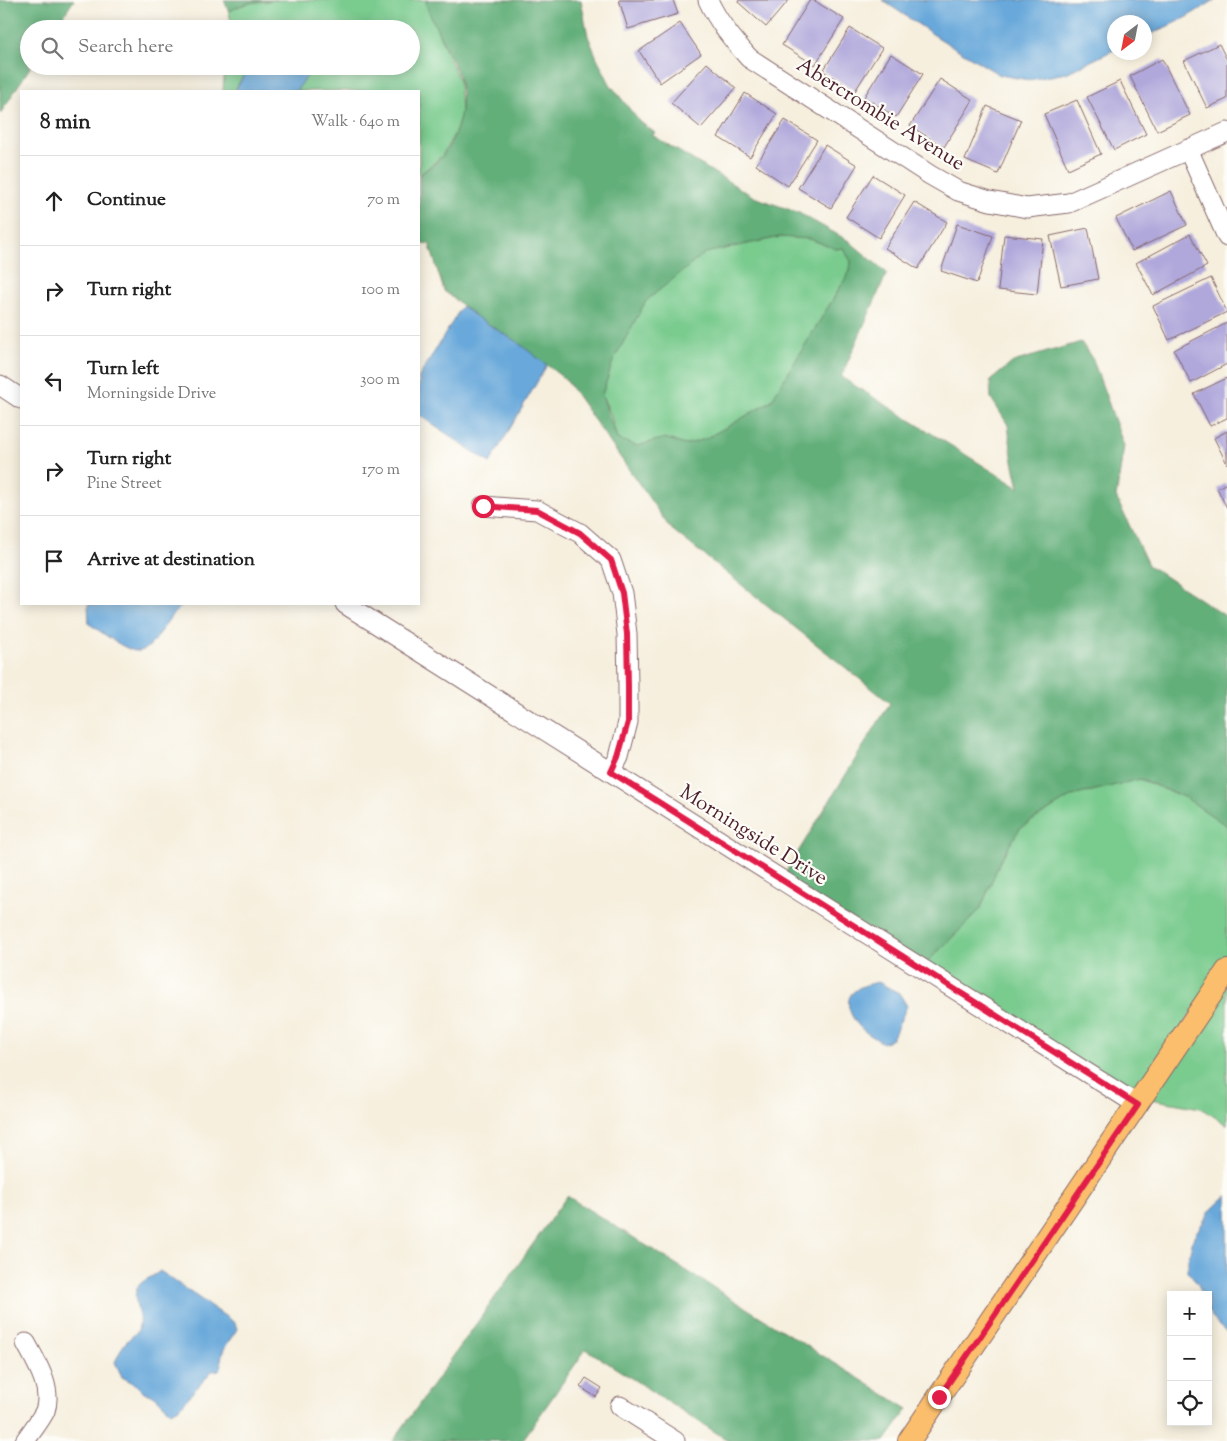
<!DOCTYPE html>
<html lang="en">
<head>
<meta charset="utf-8">
<style>
	:root { --surface:#fff; --page:#f6f6f6; --text:#222; --muted:#767676; --line:#e0e0e0 }
	body { margin:0; font-family:"Sorts Mill Goudy",serif; background:var(--page); color:var(--text) }
	.controls { position:absolute; right:15px; bottom:15px; display:grid; overflow:hidden; border-radius:0px; box-shadow:0 2px 12px #0003 }
	.controls button { width:45px; height:45px; display:grid; place-items:center; padding:0; border:0; border-bottom:1px solid var(--line); background:var(--surface); color:var(--text); font:25px sans-serif }
	.compass { position:absolute; left:1107px; top:15px; width:45px; height:45px; border-radius:50%; background:var(--surface); box-shadow:0 2px 12px #0003; rotate:212deg }
	.stop { position:absolute; width:15px; height:15px; margin:-11px; border:4px solid #e11d48; border-radius:50%; background:#fff }
	.stop.end { background:#e11d48; border-color:#fff; box-shadow:0 1px 5px #0008 }
	.list { margin:0; padding:0; list-style:none }
	h2 { display:flex; justify-content:space-between; align-items:center; height:65px; margin:0; padding:0 20px; font-size:21px }
	h2 small { font-size:16px; font-weight:400; color:var(--muted) }
	.list li { display:grid; grid-template-columns:32px 1fr auto; gap:15px; align-items:center; box-sizing:border-box; height:90px; padding:0 20px; border-top:1px solid var(--line) }
	.list b { display:block; font-size:19px; white-space:nowrap }
	.list p { margin:0; font-size:16px; white-space:nowrap; color:var(--muted) }
	.list em { font-size:16px; font-style:normal; color:var(--muted) }
	.icon { flex:none; width:28px; height:28px; fill:none; stroke:currentColor; stroke-width:2; stroke-linecap:round; stroke-linejoin:round }
	.map { position:relative; flex:none; width:1227px; height:1441px; overflow:hidden }
	.search { position:absolute; background:var(--surface); box-shadow:0 2px 12px #0003; left:20px; top:20px; width:400px; height:55px; display:flex; align-items:center; gap:12px; box-sizing:border-box; padding:0 18px; border-radius:28px; color:var(--muted); font-size:19px }
	.panel { position:absolute; background:var(--surface); box-shadow:0 2px 12px #0003; left:20px; top:90px; width:400px; height:515px; border-radius:0px }
	.map>svg:first-child { display:block }
	.green { fill:#79cb8e; stroke:#62755c }
	.forest { fill:#62af79; stroke:#566752; fill-rule:evenodd }
	.water { fill:#67a8da; stroke:#586482 }
	.building { fill:#b0a8db }
	.lines { fill:none; stroke-linecap:round; stroke-linejoin:round }
	.minor-casing { stroke:#86686a; stroke-width:21 }
	.major-casing { stroke:#86686a; stroke-width:24 }
	.minor { stroke:#fff; stroke-width:19 }
	.major { stroke:#fabe6d; stroke-width:22 }
	.route { stroke:#e11d48; stroke-width:6 }
	.labels { text-anchor:middle; dominant-baseline:central; stroke-width:4.5; stroke-linejoin:round; paint-order:stroke }
	.street-label { font-size:21px; fill:#4a1f2b; stroke:#fdfcf7 }
</style>
</head>
<body>
<div class="map">
<svg width="1227" height="1441" viewBox="0 0 1227 1441">
	<rect width="100%" height="100%" fill="#fdfcf7"/>
	<filter id="ink" filterUnits="userSpaceOnUse"><feTurbulence type="fractalNoise" baseFrequency=".02" numOctaves="2"/><feDisplacementMap in="SourceGraphic" scale="10" xChannelSelector="R" yChannelSelector="G"/><feConvolveMatrix kernelMatrix="1 2 1 2 8 2 1 2 1" color-interpolation-filters="sRGB"/></filter>
	<filter id="wash" filterUnits="userSpaceOnUse"><feTurbulence type="fractalNoise" baseFrequency=".0096" numOctaves="4" result="noise"/><feDisplacementMap in="SourceGraphic" scale="20" xChannelSelector="R" yChannelSelector="G"/><feGaussianBlur stdDeviation="1.12" result="paint"/><feColorMatrix in="noise" values="0 0 0 0 0 0 0 0 0 0 0 0 0 0 0 0 0 1.4 0 .05"/><feComposite in="paint" operator="in"/></filter>
	<g filter="url(#wash)">
		<rect width="100%" height="100%" fill="#f6efde"/>
		<path class="green" d="M277 0H426L430 13 459 81 461 113 456 131 442 156 419 175V91H296L315 66H411V29H230L231 22 229 12C243 1 260 2 277 0Z
			M225 66H256L248 67 236 88 237 91H223Z
			M780 237 810 239 836 249 843 248 851 261 850 271 771 401 734 423 705 439 685 445 665 438 637 446 617 439 611 416 602 395 613 361 646 300 705 253Z
			M1139 779 1186 798 1227 826V959L1135 1097 923 966 980 910 1000 861 1020 828 1072 796Z
			M1227 984V1125L1201 1108 1150 1099Z"/>
		<path class="forest" d="M0 0H74L55 29H29V66H31L0 114Z
			M224 0H277C260 2 244 1 229 12Z
			M426 0H581L588 36 597 58 610 84 639 121 655 133 652 135 754 197 799 213 849 241 887 273 841 377 1019 488 1012 456 1008 425 991 398 990 381 1013 362 1081 342 1093 360 1124 446 1116 497 1148 565 1227 617V826L1186 798 1140 779 1072 796 1020 828 1000 861 980 910 923 966 782 878 890 703 670 528 566 380 517 342 478 318 444 291 429 243 419 245V175C427 169 437 163 443 155 458 135 465 107 460 82 456 64 444 46 437 29 433 20 426 10 426 0ZM780 237 810 239 836 249 843 248 851 261 850 271 771 401 734 423 705 439 685 445 665 438 637 446 617 439 602 395 613 361 646 301 705 253Z
			M567 1196 908 1409 885 1441H729L586 1349 522 1441H393Z"/>
		<path class="water" d="M882 0H1215L1185 18 1145 37 1144 22H1114V50L1066 73 1029 80 1000 75 937 37Z
			M315 66 296 91H237L236 89 248 67Z
			M462 306 478 318 517 342 547 365 490 463 419 415V377Z
			M88 604H185C173 612 167 622 160 633 155 640 148 650 140 651 127 653 101 631 89 624Z
			M878 982 899 993 907 1006 892 1039 883 1043C877 1039 869 1035 863 1030 853 1021 840 1000 856 990 862 985 871 984 878 982Z
			M1227 1195V1333L1218 1325 1208 1311V1295H1202L1198 1284 1188 1271V1259L1194 1236 1211 1210Z
			M160 1271 235 1323 237 1329C231 1340 218 1352 222 1365L219 1370 212 1371 179 1408 171 1412 156 1397 142 1391 135 1384 122 1377 115 1362C119 1355 121 1347 127 1341 131 1336 138 1334 139 1326 142 1313 129 1295 140 1284 144 1280 154 1276 160 1271Z"/>
		<g id="blocks">
			<path class="building" d="M619 0H673L678 14 628 29Z
				M739 0H789L766 27 738 2Z
				M810 0H813L844 19 815 65 782 45Z
				M680 23 701 54 660 83 639 51Z
				M850 28 882 48 855 91 823 71Z
				M1219 44 1227 60V99L1207 108 1184 61Z
				M891 54 923 74 896 117 864 97Z
				M1162 59 1190 115 1157 131 1130 76Z
				M707 63 736 88 701 128 671 103Z
				M940 79 973 100 944 147 910 126Z
				M1120 81 1146 134 1114 150 1087 97Z
				M745 93 777 114 750 157 718 137Z
				M1077 100 1101 154 1068 169 1044 114Z
				M987 106 1021 120 998 174 965 160Z
				M785 120 817 140 788 186 756 165Z
				M825 145 857 165 831 208 798 188Z
				M873 175 905 195 879 238 846 217Z
				M1171 191 1187 225 1132 251 1116 218Z
				M914 202 947 222 918 269 885 248Z
				M957 224 993 236 977 283 941 271Z
				M1088 228 1098 279 1061 286 1050 236Z
				M1190 234 1207 266 1153 295 1136 263Z
				M1004 235 1043 239 1037 294 998 290Z
				M1211 278 1227 312 1169 340 1153 306Z
				M1227 323V364L1191 383 1174 350Z
				M1227 378V418L1210 426 1194 394Z
				M1227 431V464L1214 438Z
				M1227 483V508L1217 488Z
				M586 1378 602 1388 596 1397 580 1387Z"/>
		</g>
	</g>
	<g filter="url(#ink)">
		<use href="#blocks" fill-opacity="0" stroke="#86686a" stroke-width="1"/>
		<g class="lines">
			<defs>
				<path id="minor" d="M708 0C718 22 733 40 749 58L930 175 958 191 990 201 1027 208 1069 203 1227 132
					M1188 149 1227 237
					M0 385 21 399
					M483 506 537 510 580 533 611 560 622 593 627 634 628 686V722L619 757 611 772
					M345 604 1138 1105
					M620 1406 675 1441
					M25 1441C31 1432 40 1421 45 1411 53 1388 36 1362 26 1343"/>
				<path id="major" d="M909 1441 1227 971"/>
			</defs>
			<use href="#minor" class="minor-casing"/>
			<use href="#major" class="major-casing"/>
			<use href="#minor" class="minor"/>
			<use href="#major" class="major"/>
		</g>
	</g>
	<g class="lines" filter="url(#ink)">
		<path class="route" d="M483 506 537 510 580 533 611 560 622 593 627 634 628 686V722L618 757 611 772 1138 1105 939 1397"/>
	</g>
	<g class="labels">
		<g class="street-label">
			<text transform="translate(880 115) rotate(32)">Abercrombie Avenue</text>
			<text transform="translate(753 836) rotate(32)">Morningside Drive</text>
		</g>
	</g>
</svg>
<div class="controls">
<button>+</button>
<button>−</button>
<button><svg class="icon" aria-label="locate" viewBox="0 0 24 24"><circle cx="12" cy="12" r="6"/><path d="M12 2v4M12 18v4M2 12h4M18 12h4"/></svg></button>
</div>
<svg class="compass" viewBox="-18 -18 36 36"><path d="M0-13l5 13h-10z" fill="#e53935"/><path d="M0 13l5-13h-10z" fill="#767676"/></svg>
<div class="stop" style="left:483px;top:506px"></div>
<div class="stop end" style="left:939px;top:1397px"></div>
<div class="search"><svg class="icon" aria-label="search" viewBox="0 0 24 24"><circle cx="10" cy="10" r="6"/><path d="M15 15l6 6"/></svg>Search here</div>
<section class="panel">
<h2>8 min<small>Walk · 640 m</small></h2>
<ul class="list">
<li><svg class="icon" aria-label="ahead" viewBox="0 0 24 24"><path d="M12 20V5M6 11l6-6 6 6"/></svg><div><b>Continue</b></div><em>70 m</em></li>
<li><svg class="icon" aria-label="right" viewBox="0 0 24 24"><path d="M7 20v-9h11M14 6l5 5-5 5"/></svg><div><b>Turn right</b></div><em>100 m</em></li>
<li><svg class="icon" aria-label="left" viewBox="0 0 24 24"><path d="M17 20v-9H6M10 6l-5 5 5 5"/></svg><div><b>Turn left</b><p>Morningside Drive</p></div><em>300 m</em></li>
<li><svg class="icon" aria-label="right" viewBox="0 0 24 24"><path d="M7 20v-9h11M14 6l5 5-5 5"/></svg><div><b>Turn right</b><p>Pine Street</p></div><em>170 m</em></li>
<li><svg class="icon" aria-label="arrive" viewBox="0 0 24 24"><path d="M6 21V4h12l-3 4 3 4H6"/></svg><div><b>Arrive at destination</b></div></li>
</ul>
</section>
</div>
</body>
</html>
